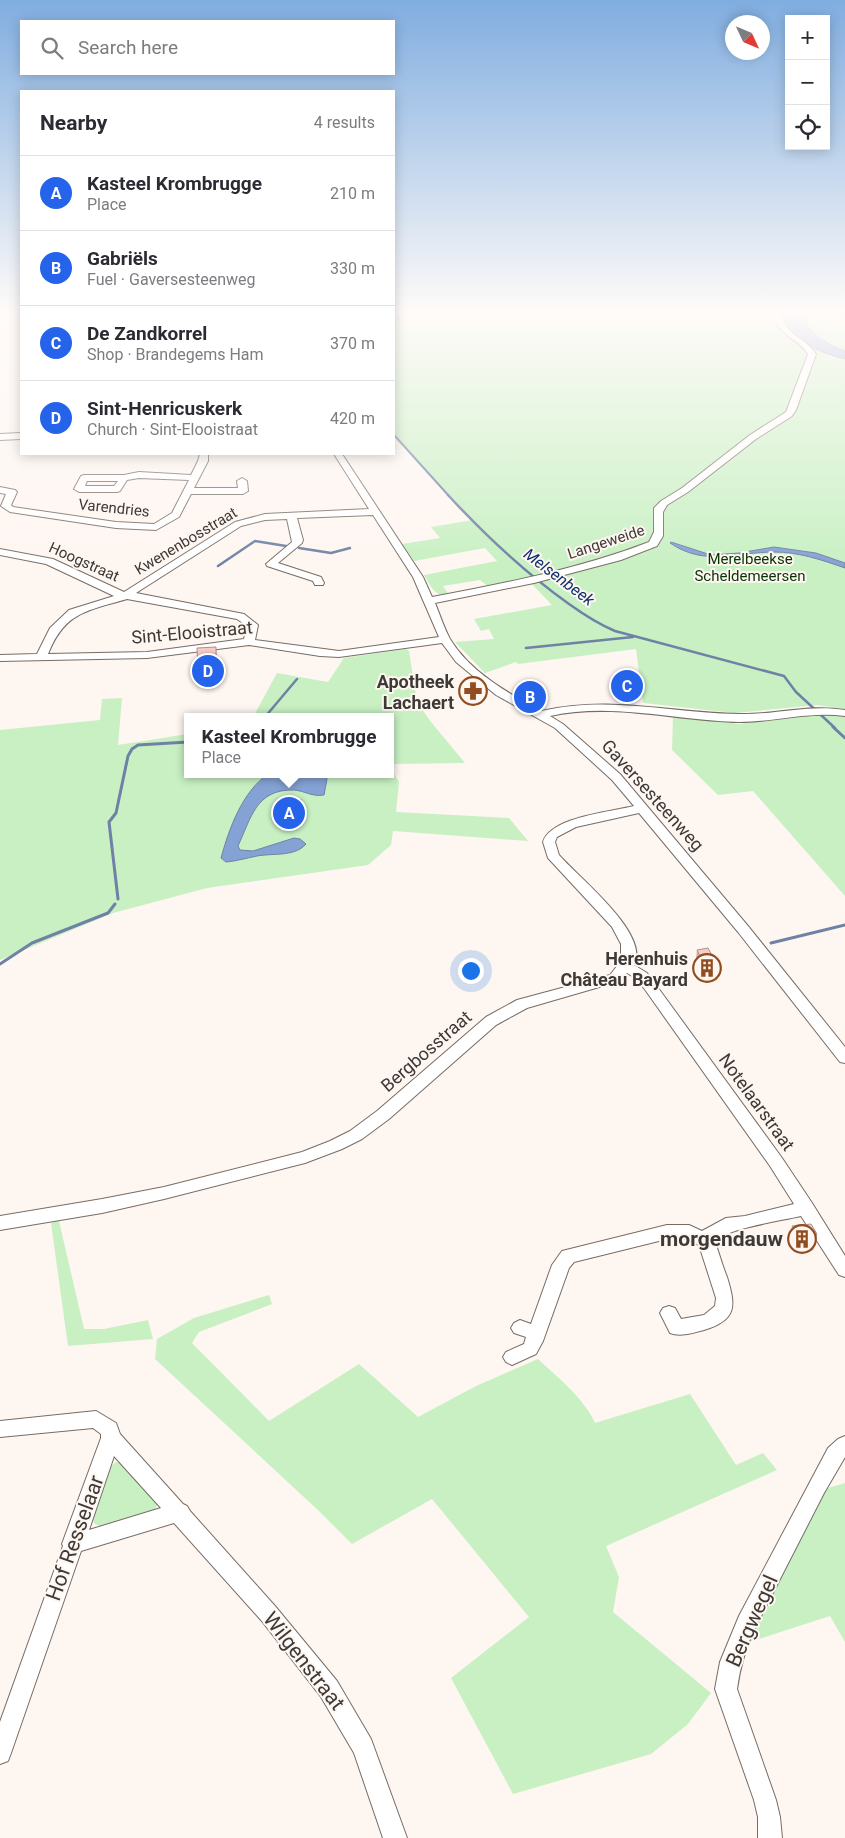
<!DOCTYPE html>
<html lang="en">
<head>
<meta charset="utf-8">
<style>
	:root { --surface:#fff; --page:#f2f2f3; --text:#2b2b33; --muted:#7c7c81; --line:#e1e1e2; --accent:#2563eb }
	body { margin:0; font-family:Roboto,sans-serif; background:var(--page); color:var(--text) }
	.controls { position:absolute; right:15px; top:15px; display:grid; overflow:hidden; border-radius:0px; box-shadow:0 2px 12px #0003 }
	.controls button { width:45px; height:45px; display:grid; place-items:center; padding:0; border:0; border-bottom:1px solid var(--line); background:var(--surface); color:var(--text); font:25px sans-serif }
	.compass { position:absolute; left:725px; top:15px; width:45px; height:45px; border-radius:50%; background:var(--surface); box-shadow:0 2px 12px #0003; rotate:134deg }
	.you { position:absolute; left:470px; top:970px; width:18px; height:18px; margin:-12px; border:4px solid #fff; border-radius:50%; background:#1a73e8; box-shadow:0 0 0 8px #1a73e833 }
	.badge { display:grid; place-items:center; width:32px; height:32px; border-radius:50%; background:var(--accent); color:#fff; font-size:16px; font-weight:700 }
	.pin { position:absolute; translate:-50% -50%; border:2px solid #fff; box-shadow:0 1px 5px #0006 }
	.popup { position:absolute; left:184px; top:713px; width:210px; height:65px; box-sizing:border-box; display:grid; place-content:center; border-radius:0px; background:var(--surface); filter:drop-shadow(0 1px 4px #0005); font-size:16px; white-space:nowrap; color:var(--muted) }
	.popup b { font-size:19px; color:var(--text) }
	.popup::after { content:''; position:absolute; left:50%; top:100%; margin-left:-10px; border:10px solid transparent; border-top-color:var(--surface) }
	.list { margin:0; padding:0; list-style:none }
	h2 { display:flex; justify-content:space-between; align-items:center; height:65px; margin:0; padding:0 20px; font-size:21px }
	h2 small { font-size:16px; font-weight:400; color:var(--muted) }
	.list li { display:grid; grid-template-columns:32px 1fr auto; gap:15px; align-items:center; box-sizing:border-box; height:75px; padding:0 20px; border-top:1px solid var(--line) }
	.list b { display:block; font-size:19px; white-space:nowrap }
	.list p { margin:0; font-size:16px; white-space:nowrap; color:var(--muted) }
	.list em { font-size:16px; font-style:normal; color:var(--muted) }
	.icon { flex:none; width:28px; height:28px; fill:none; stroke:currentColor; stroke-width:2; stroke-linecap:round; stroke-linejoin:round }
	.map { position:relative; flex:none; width:845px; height:1838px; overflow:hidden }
	.search { position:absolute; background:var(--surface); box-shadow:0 2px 12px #0003; left:20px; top:20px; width:375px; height:55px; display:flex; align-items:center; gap:12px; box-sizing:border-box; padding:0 18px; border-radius:0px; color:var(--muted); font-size:19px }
	.panel { position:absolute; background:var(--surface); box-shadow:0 2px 12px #0003; left:20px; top:90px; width:375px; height:365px; border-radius:0px }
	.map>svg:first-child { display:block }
	.green { fill:#c8f0c3 }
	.water { fill:#85a2d5; stroke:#6f82a5 }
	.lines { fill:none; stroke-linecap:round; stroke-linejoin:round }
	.stream-far2 { stroke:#6f82a5; stroke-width:2 }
	.stream-far1 { stroke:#6f82a5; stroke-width:2.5 }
	.stream { stroke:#6f82a5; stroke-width:3 }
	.minor-casing { stroke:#776c65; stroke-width:2 }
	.minor { fill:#fff; fill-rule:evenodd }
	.wall { fill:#d5b0ab }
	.shaded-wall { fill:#ae908b }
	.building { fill:#f8cdc7; stroke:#ae908b }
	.labels { text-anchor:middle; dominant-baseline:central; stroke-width:4; stroke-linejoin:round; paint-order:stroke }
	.far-street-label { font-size:15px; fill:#3d3936; stroke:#fef6f1 }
	.far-park-label { font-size:15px; fill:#083404; stroke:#fef6f1 }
	.far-water-label { font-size:16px; font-style:italic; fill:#10326e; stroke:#fef6f1 }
	.street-label { font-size:18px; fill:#3d3936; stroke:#fef6f1 }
	.poi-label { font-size:18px; font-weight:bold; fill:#3d3936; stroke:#fef6f1; text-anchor:end }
	.near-poi-label { font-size:21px; font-weight:bold; fill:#3d3936; stroke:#fef6f1; text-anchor:end }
	.near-street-label { font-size:21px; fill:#3d3936; stroke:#fef6f1 }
</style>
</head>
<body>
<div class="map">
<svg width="845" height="1838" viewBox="0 0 845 1838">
	<rect width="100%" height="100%" fill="#fef6f1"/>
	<path class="green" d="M408 311H784L783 318 830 357 845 359V709L817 705 735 713 643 703 636 649 518 664 516 662 485 673 455 642 494 639 489 629 481 631 474 619 552 605 531 583C550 578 651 553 659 543 664 536 661 517 661 509L788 412 655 511 653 541 623 553 489 587 480 580 443 586 449 595C434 597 431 586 424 575L497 561 485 548 414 561 402 544 440 538 431 527 473 520 394 435V323Z
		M812 313H826L845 316V351C830 345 816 337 806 324L807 318Z
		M406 649 409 651 417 702 431 722 465 763 390 764V717H253L277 673 328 682 344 658Z
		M122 698 118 745 188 734V774H390V767L399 782 396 812 509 818 528 841 393 831 391 845 368 865 207 888 113 913 0 960V730L100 720 102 699Z
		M822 712 845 717V896L753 791 718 795 672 750 673 716 739 724Z
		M59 1221 84 1329H104L148 1320 153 1339 68 1346 51 1223Z
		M269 1295 272 1304 199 1332 192 1343 269 1421 359 1364 418 1417 476 1386 538 1359C558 1378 584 1398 595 1423L690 1394 736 1465 763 1453 777 1470 606 1546 619 1577 613 1612 711 1693 688 1724 651 1754 513 1794 451 1678 529 1617 432 1499 352 1544 319 1511 155 1359 157 1339 194 1318Z
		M116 1462 125 1463 158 1503 154 1512 103 1527 95 1524 92 1519 109 1468Z
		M845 1483V1642L830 1616 743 1644 821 1490Z"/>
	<path class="water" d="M784 311H845V316C832 314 817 309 807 318L806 324C816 338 830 345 845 351V359C824 355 780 336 784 311Z
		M671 542 711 555 739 553 774 547 816 553 845 563V568C822 560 799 552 774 552 737 552 705 567 670 543Z
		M268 774H325L327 779 324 795C312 797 305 791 294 790 256 789 251 818 238 846L240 850 253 851 294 838 300 839 306 844C295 857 273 853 257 856 247 858 237 861 226 862L221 858C229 829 242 792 268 774Z"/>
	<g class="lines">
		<path class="stream-far2" d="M394 322 407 311
			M394 435 449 496"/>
		<path class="stream-far1" d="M448 495C485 535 524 572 569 604 583 614 598 624 615 631L784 676 796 692 835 728
			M299 548 331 553 350 548
			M218 566 255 541 286 546
			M526 648 633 637
			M265 717 297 679"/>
		<path class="stream" d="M833 727 845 738
			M118 899 109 822 116 813 128 756 132 749 138 745 188 742
			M771 943 845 925
			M0 964 32 943 108 913 115 904"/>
		<defs>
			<path id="minor" d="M774 311H781C786 338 802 334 816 354L796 410 792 416 756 439 688 492 667 505 663 512V536L657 546 621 560 534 583 435 603C440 615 444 628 450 639 470 672 508 693 541 711 611 695 669 713 739 714 775 715 809 704 845 710V716C809 711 775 722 739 722 676 721 613 702 550 716L563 724 620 774 748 926 845 1047V1063L840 1062 738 932 639 813 576 827 557 837 555 842 559 855C577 876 651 934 634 965L647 973 656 985 782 1158 812 1203 845 1256V1277L839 1275 801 1216C774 1222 737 1227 714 1240 719 1252 722 1265 727 1277 736 1306 737 1320 704 1330 693 1333 680 1337 670 1333L660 1313 663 1308 669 1306 675 1308 681 1319 704 1315 715 1306 716 1298 699 1245 687 1239H667L574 1262 569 1268 543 1341 536 1354 512 1365 506 1362 503 1357 506 1352 524 1344 526 1337 514 1333 511 1328 514 1323 520 1320 531 1324 552 1265 562 1251 667 1225H689L702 1231 726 1218 745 1216 794 1204 770 1166 646 991 637 979 627 973 620 981 527 1008 496 1025 389 1119 362 1139 342 1149 305 1163 164 1199 102 1213 0 1230V1216L102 1199 164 1187 302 1152 330 1141 350 1131 377 1111 486 1017 517 1000 610 975 621 961V944L612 927 548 858 543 842C551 817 610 812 634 806L612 780 555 728 496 695 456 662 442 643 339 657 320 656 249 645 147 658 0 661V655L37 654 50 628 69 610 114 596 46 564 0 555V549L53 559 124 592 235 522 265 514 369 509 334 454H342L423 577 432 597C506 583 579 569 649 542L654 532V508L661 501 682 488 750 435 786 412 808 354C796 335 777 338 774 311ZM373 515 413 577 439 637 339 651 255 640 258 625 244 614 136 593 241 526 265 520 287 519 292 542 266 564 267 566 313 581 315 585H323L324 583 321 577 278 563 302 543 303 540 297 518ZM127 599 237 619 247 626 244 639 147 652 48 654C65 611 88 611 127 599Z
				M21 433V439L0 440V434Z
				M200 454H208V461L194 488H238L237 481 242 478 247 481 248 491 243 494H191L179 517 156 530 116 528 10 512 1 506 6 494 0 493V487L15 490 17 492 11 505 13 507 116 522 154 524 172 513 189 480 139 478 127 480 120 491 117 492H79L74 489 81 476 84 475H124L139 472 191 475 198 461ZM87 481H118L114 486H85Z
				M96 1411 116 1423 120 1434 183 1504 187 1506 190 1511 275 1606 337 1681 371 1739 407 1838H383L354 1753 321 1697 261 1620 174 1523 81 1551 11 1753 8 1761 0 1764V1722L63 1546 62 1544 101 1438V1434L93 1428 0 1437V1421ZM114 1456 161 1508 89 1530Z
				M845 1436V1457L824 1493 754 1630C745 1649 740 1668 737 1689L776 1800 780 1817 782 1838H758V1817L754 1800 715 1689 720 1662 739 1616 828 1448 838 1439Z"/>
		</defs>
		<use href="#minor" class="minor-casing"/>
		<use href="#minor" class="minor"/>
	</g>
	<path class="wall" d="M217 662V684L200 685 198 669Z
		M275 808H302L299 818 276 817Z
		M697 950 719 968 717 980 707 981 696 958Z
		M792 1226 817 1234 813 1250 800 1253 790 1235Z"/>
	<path class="shaded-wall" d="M216 647 217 662V684L216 668Z
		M302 800V808L299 818V810Z
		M817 1234 813 1250 800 1253 802 1244 812 1235Z"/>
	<path class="building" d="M216 647V668L198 669 197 648Z
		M278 799 302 800 299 810 275 808Z
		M708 948 719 968H717L718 971 708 973 697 950Z
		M811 1224 817 1234 812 1235 815 1241 802 1244 792 1226Z"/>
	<linearGradient id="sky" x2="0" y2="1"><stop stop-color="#80ade0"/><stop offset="0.55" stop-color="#fffbf9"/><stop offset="1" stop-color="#fffbf9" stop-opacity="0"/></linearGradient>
	<rect width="845" height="568" fill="url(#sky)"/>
	<defs>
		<symbol id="pharmacy-ring" viewBox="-11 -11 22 22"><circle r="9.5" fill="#fef6f1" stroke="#914d20" stroke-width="1.5"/><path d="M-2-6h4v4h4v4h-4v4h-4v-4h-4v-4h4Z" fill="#914d20"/></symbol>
		<symbol id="building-ring" viewBox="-11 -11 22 22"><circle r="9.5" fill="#fef6f1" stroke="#914d20" stroke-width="1.5"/><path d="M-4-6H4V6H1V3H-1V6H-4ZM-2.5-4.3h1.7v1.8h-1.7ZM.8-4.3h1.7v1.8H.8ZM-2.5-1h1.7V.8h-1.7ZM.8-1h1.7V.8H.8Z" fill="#914d20"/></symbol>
	</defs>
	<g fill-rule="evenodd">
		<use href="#pharmacy-ring" x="457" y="675" width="32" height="32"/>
		<use href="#building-ring" x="691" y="952" width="32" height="32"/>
		<use href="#building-ring" x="786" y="1223" width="32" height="32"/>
	</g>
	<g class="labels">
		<g class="far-street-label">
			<text transform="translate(114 508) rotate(6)">Varendries</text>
			<text transform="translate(186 541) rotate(-31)">Kwenenbosstraat</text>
			<text transform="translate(606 542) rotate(-18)">Langeweide</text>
			<text transform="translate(84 562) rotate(24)">Hoogstraat</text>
		</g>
		<g class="far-park-label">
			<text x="750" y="559">Merelbeekse<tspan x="750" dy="17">Scheldemeersen</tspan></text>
		</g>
		<g class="far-water-label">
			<text transform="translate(559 577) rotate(37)">Melsenbeek</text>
		</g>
		<g class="street-label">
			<text transform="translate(192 632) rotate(-5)">Sint-Elooistraat</text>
			<text transform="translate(653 795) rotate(48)">Gaversesteenweg</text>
			<text transform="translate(426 1051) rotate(-41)">Bergbosstraat</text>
			<text transform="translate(757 1102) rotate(54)">Notelaarstraat</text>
		</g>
		<g class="poi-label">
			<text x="454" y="681">Apotheek<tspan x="454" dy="21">Lachaert</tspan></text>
			<text x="688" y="958">Herenhuis<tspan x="688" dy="21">Château Bayard</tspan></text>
		</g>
		<g class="near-poi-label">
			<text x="783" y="1239">morgendauw</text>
		</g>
		<g class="near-street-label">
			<text transform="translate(75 1538) rotate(-70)">Hof Resselaar</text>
			<text transform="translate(752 1621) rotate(-66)">Bergwegel</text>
			<text transform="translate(304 1661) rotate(52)">Wilgenstraat</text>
		</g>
	</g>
</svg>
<div class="controls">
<button>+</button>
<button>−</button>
<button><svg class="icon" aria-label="locate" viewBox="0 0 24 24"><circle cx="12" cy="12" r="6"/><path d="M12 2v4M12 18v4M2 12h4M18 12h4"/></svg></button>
</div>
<svg class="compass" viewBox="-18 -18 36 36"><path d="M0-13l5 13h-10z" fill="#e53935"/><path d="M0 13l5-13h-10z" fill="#7c7c81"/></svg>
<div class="you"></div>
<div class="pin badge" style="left:289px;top:813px">A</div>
<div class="popup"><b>Kasteel Krombrugge</b>Place</div>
<div class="pin badge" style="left:530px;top:697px">B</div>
<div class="pin badge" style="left:627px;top:686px">C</div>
<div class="pin badge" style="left:208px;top:671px">D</div>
<div class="search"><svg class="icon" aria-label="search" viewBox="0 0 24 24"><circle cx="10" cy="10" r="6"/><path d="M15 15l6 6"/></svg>Search here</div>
<section class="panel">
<h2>Nearby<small>4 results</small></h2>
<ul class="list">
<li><span class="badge">A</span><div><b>Kasteel Krombrugge</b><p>Place</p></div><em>210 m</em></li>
<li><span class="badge">B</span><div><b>Gabriëls</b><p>Fuel · Gaversesteenweg</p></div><em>330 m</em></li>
<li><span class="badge">C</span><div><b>De Zandkorrel</b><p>Shop · Brandegems Ham</p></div><em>370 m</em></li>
<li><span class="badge">D</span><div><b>Sint-Henricuskerk</b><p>Church · Sint-Elooistraat</p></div><em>420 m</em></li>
</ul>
</section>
</div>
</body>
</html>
